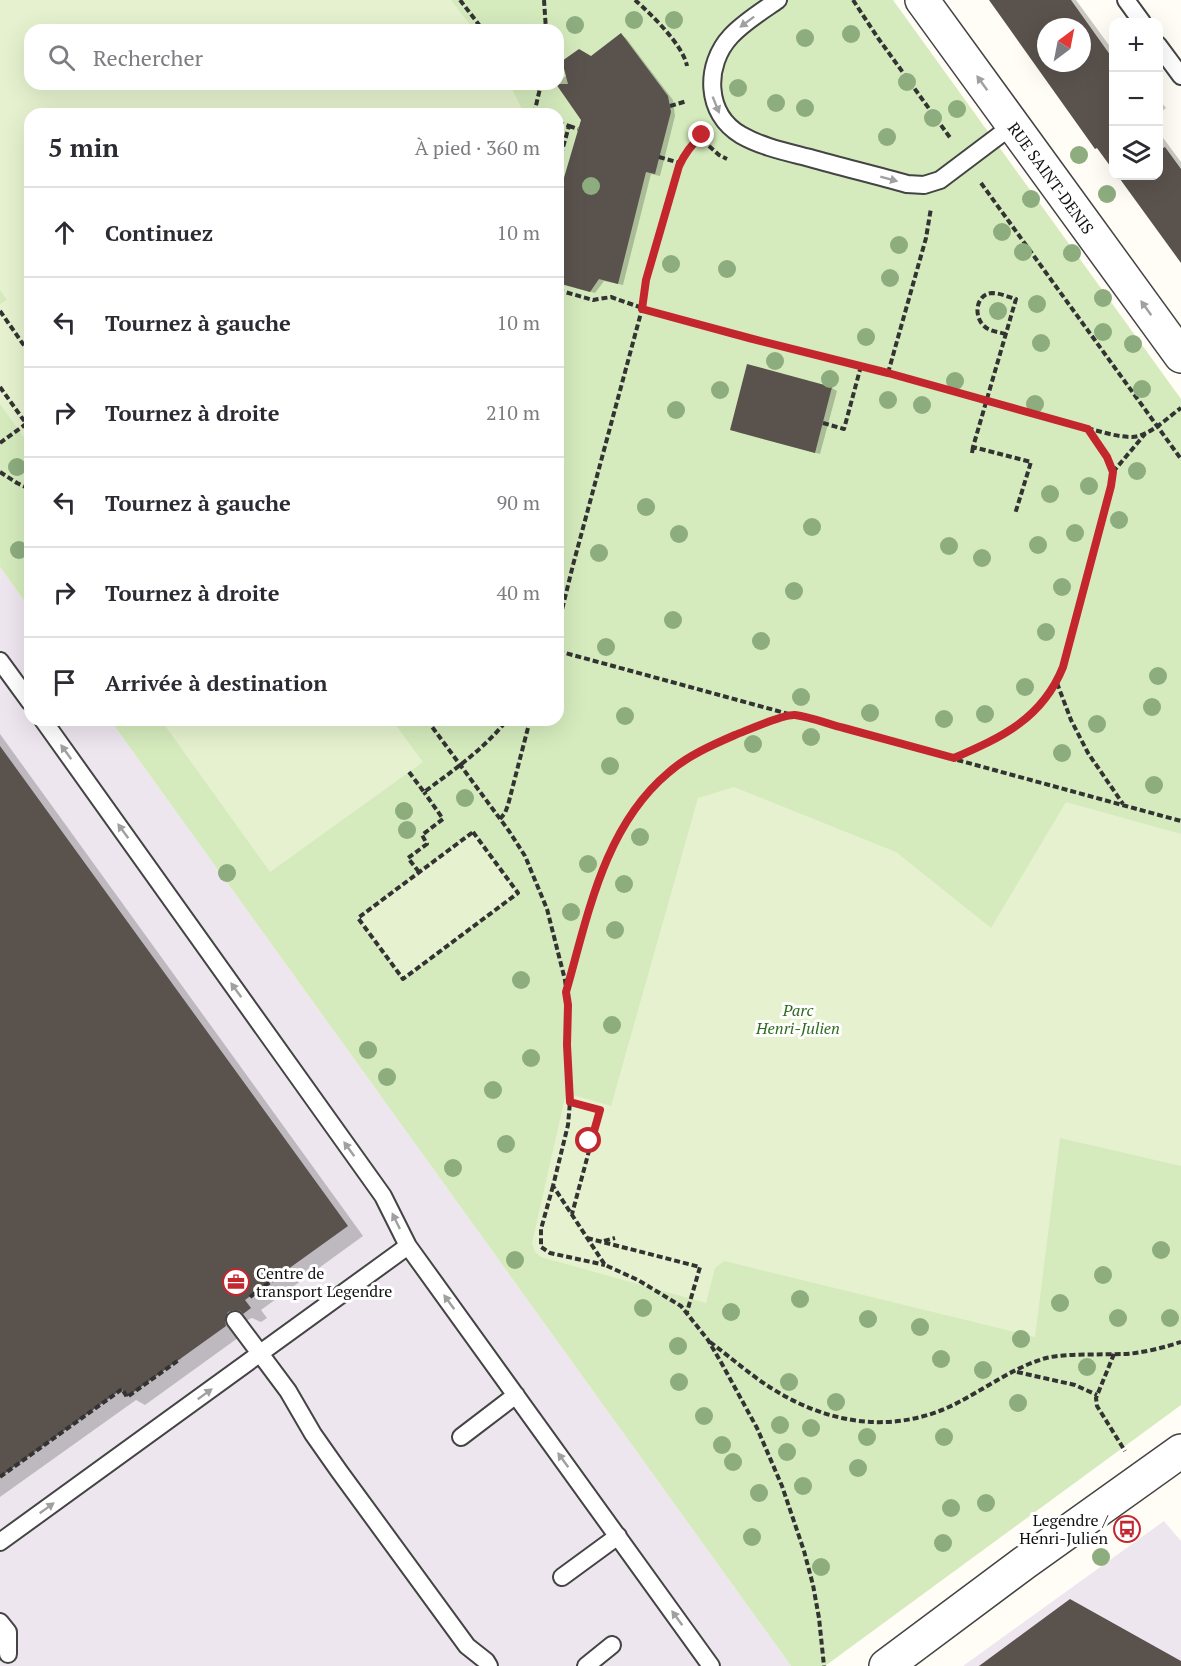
<!DOCTYPE html>
<html lang="fr">
<head>
<meta charset="utf-8">
<style>
	:root { --surface:#fff; --page:#f2f2f3; --text:#2b2b33; --muted:#7c7c81; --line:#e1e1e2 }
	body { margin:0; font-family:"PT Serif",serif; background:var(--page); color:var(--text) }
	.controls { position:absolute; right:18px; top:18px; display:grid; overflow:hidden; border-radius:12px; box-shadow:0 6px 24px #0002 }
	.controls button { width:54px; height:54px; display:grid; place-items:center; padding:0; border:0; border-bottom:2px solid var(--line); background:var(--surface); color:var(--text); font:30px sans-serif }
	.compass { position:absolute; left:1037px; top:18px; width:54px; height:54px; border-radius:50%; background:var(--surface); box-shadow:0 6px 24px #0002; rotate:32deg }
	.stop { position:absolute; width:18px; height:18px; margin:-14px; border:4px solid #c4262e; border-radius:50%; background:#fff }
	.stop.end { background:#c4262e; border-color:#fff; box-shadow:0 2px 6px #0008 }
	.list { margin:0; padding:0; list-style:none }
	h2 { display:flex; justify-content:space-between; align-items:center; height:78px; margin:0; padding:0 24px; font-size:26px }
	h2 small { font-size:20px; font-weight:400; color:var(--muted) }
	.list li { display:grid; grid-template-columns:39px 1fr auto; gap:18px; align-items:center; box-sizing:border-box; height:90px; padding:0 24px; border-top:2px solid var(--line) }
	.list b { display:block; font-size:22px; white-space:nowrap }
	.list em { font-size:20px; font-style:normal; color:var(--muted) }
	.icon { flex:none; width:33px; height:33px; fill:none; stroke:currentColor; stroke-width:2; stroke-linecap:round; stroke-linejoin:round }
	.map { position:relative; flex:none; width:1181px; height:1666px; overflow:hidden }
	.search { position:absolute; background:var(--surface); box-shadow:0 6px 24px #0002; left:24px; top:24px; width:540px; height:66px; display:flex; align-items:center; gap:15px; box-sizing:border-box; padding:0 21px; border-radius:18px; color:var(--muted); font-size:22px }
	.panel { position:absolute; background:var(--surface); box-shadow:0 6px 24px #0002; left:24px; top:108px; width:540px; height:618px; border-radius:18px }
	.map>svg:first-child { display:block }
	.industrial { fill:#eee6ef }
	.green { fill:#d5ebbd; fill-rule:evenodd }
	.pitch { fill:#e6f2cf }
	.shadow { fill:#0003; fill-rule:evenodd }
	.building { fill:#5a524d; fill-rule:evenodd }
	.lines { fill:none; stroke-linecap:round; stroke-linejoin:round }
	.service-casing { stroke:#444; stroke-width:20 }
	.minor-casing { stroke:#444; stroke-width:36 }
	.path { stroke:#333; stroke-width:4; stroke-dasharray:6 3; stroke-linecap:butt }
	.service { stroke:#fff; stroke-width:16 }
	.minor { stroke:#fff; stroke-width:33 }
	.tree { fill:#8dad7f }
	.oneway { fill:#a0a0a0 }
	.route { stroke:#c4262e; stroke-width:8 }
	.labels { text-anchor:middle; dominant-baseline:central; stroke-width:6; stroke-linejoin:round; paint-order:stroke }
	.street-label { font-size:16px; fill:#111; stroke:#fff }
	.park-label { font-size:16px; font-style:italic; fill:#2f6b1f; stroke:#fff }
	.poi-label { font-size:16px; fill:#111; stroke:#fff; text-anchor:start }
</style>
</head>
<body>
<div class="map">
<svg width="1181" height="1666" viewBox="0 0 1181 1666">
	<rect width="100%" height="100%" fill="#fffdf5"/>
	<path class="industrial" d="M0 567 30 609V720H110L791 1666H0Z
		M1164 1521 1181 1541V1666H963Z"/>
	<path class="green" d="M0 0H893L1181 399V1405L825 1666H791L110 720H558V114H30V609L0 567ZM30 30H558V84H30Z"/>
	<path class="pitch" d="M0 0H451L474 30H30V84H510L524 114H30V443L25 439 0 404V304L7 300 0 290Z
		M161 720H392L423 762 270 872Z
		M734 787 896 852 991 928 1066 802 1181 834V1166L1060 1138 1035 1337 724 1261 715 1268 706 1303 541 1257 535 1252 532 1243 566 1093 611 1106 698 798Z
		M473 832 518 893 403 979 358 918Z"/>
	<path class="shadow" d="M1010 0H1076L1114 52V167L1102 151 1097 148 997 9ZM1046 27H1082V63H1046Z
		M621 35 626 38 673 100 675 116 660 176 651 174 623 285 604 281 595 293 564 285 559 282 558 203 583 120 558 82Z
		M1158 98 1166 108 1158 114Z
		M1158 131 1181 162V261L1119 176H1158Z
		M748 366 832 388 837 391 820 454 737 432Z
		M0 734 363 1236 261 1310 267 1318 261 1322 252 1318 245 1321 242 1335 145 1405 136 1400 0 1497Z"/>
	<path class="building" d="M989 0H1071L1113 59V170L1097 148 1095 149ZM1046 27H1082V63H1046Z
		M621 33 668 96 671 112 655 174 646 172 618 284 599 279 590 292 558 283V198L581 120 556 84H568L562 61 579 49 591 56Z
		M1165 147 1181 169V263L1120 179 1125 176H1158V151Z
		M747 364 832 387 815 453 730 430Z
		M0 746 348 1226 245 1300 251 1308 243 1314 240 1311 234 1310 228 1312 225 1321 226 1326 127 1397 122 1389 0 1477Z
		M1070 1599 1181 1661V1666H979Z"/>
	<g class="lines">
		<defs>
			<path id="service" d="M778 0C762 11 744 22 731 36 704 65 705 114 741 135 762 147 787 152 810 158 842 167 875 175 907 184L924 185 940 180 1013 125
				M1126 0 1142 22
				M1158 45 1181 76
				M0 661 30 702
				M43 720 383 1196 408 1246 711 1666
				M235 1320 288 1391 313 1434 339 1471 467 1646 486 1661 489 1666
				M461 1437 516 1395
				M0 1542 408 1246
				M562 1577 618 1536
				M0 1622 8 1632V1654
				M586 1666 612 1645"/>
			<path id="minor" d="M922 0 1181 356
				M886 1666 1024 1563 1181 1451"/>
		</defs>
		<use href="#service" class="service-casing"/>
		<use href="#minor" class="minor-casing"/>
		<path class="path" d="M460 0 483 30
			M544 0 546 30
			M635 0C651 14 683 45 687 66
			M853 0 878 38 951 139
			M533 84 540 89
			M670 106 687 101
			M534 114 541 84
			M558 122 569 126 558 165
			M569 126 578 129
			M709 146 719 155 727 159
			M659 157 680 163
			M981 183 1181 459
			M558 290 593 300 611 297 665 316 888 373 1094 430C1106 433 1119 437 1132 437 1150 436 1167 418 1181 408
			M0 311 30 354
			M1006 334C998 332 989 331 984 326 973 316 976 294 992 293 1000 293 1008 297 1016 299L973 447 1031 462 1015 514
			M888 373 926 238 931 208
			M0 387 30 429
			M823 423 844 429 861 366
			M0 443 30 421
			M972 453 973 447
			M0 472 17 483 30 489
			M1113 472 1145 434
			M558 626 573 565 642 309 646 281 679 166C685 153 692 143 704 134
			M558 651 1181 821
			M1057 683 1071 720 1088 753 1123 804
			M427 720 509 831 525 856 547 909 565 980 568 1005 567 1045 570 1102 568 1125 553 1186 605 1265 638 1280 681 1306 708 1340 722 1364 757 1428 782 1486 804 1551 813 1585 819 1618 824 1666
			M955 758C1003 737 1042 719 1063 667L1111 486 1113 472 1107 457 1088 429
			M409 772 424 792C454 770 484 749 507 720
			M500 819 505 813 508 805 530 720
			M473 832 518 893 403 979 358 918Z
			M419 872 408 858 427 844 422 835 443 819 424 792
			M567 987C581 939 593 889 613 844 648 769 718 736 793 715
			M570 1102 600 1110 572 1214
			M553 1186 541 1229V1247L550 1253 605 1265
			M587 1238 700 1267 687 1312
			M604 1241 615 1238
			M250 1297 282 1273
			M710 1342C729 1356 748 1373 768 1386 823 1422 887 1435 949 1407 981 1392 1011 1368 1046 1358 1067 1353 1101 1355 1123 1354 1139 1354 1166 1347 1181 1342
			M1114 1354 1096 1398 1097 1406 1125 1451
			M1017 1372 1075 1385 1097 1395
			M0 1477 122 1389 127 1397 180 1359"/>
		<use href="#service" class="service"/>
		<use href="#minor" class="minor"/>
	</g>
	<g class="tree">
		<circle cx="634" cy="20" r="9"/>
		<circle cx="674" cy="20" r="9"/>
		<circle cx="575" cy="25" r="9"/>
		<circle cx="851" cy="34" r="9"/>
		<circle cx="805" cy="38" r="9"/>
		<circle cx="907" cy="82" r="9"/>
		<circle cx="738" cy="88" r="9"/>
		<circle cx="776" cy="103" r="9"/>
		<circle cx="805" cy="108" r="9"/>
		<circle cx="957" cy="109" r="9"/>
		<circle cx="933" cy="118" r="9"/>
		<circle cx="887" cy="137" r="9"/>
		<circle cx="1079" cy="155" r="9"/>
		<circle cx="591" cy="186" r="9"/>
		<circle cx="1107" cy="194" r="9"/>
		<circle cx="1031" cy="199" r="9"/>
		<circle cx="1002" cy="232" r="9"/>
		<circle cx="899" cy="245" r="9"/>
		<circle cx="1023" cy="252" r="9"/>
		<circle cx="1072" cy="253" r="9"/>
		<circle cx="671" cy="264" r="9"/>
		<circle cx="727" cy="269" r="9"/>
		<circle cx="890" cy="278" r="9"/>
		<circle cx="1103" cy="298" r="9"/>
		<circle cx="1037" cy="304" r="9"/>
		<circle cx="998" cy="311" r="9"/>
		<circle cx="1103" cy="332" r="9"/>
		<circle cx="866" cy="337" r="9"/>
		<circle cx="1041" cy="343" r="9"/>
		<circle cx="1133" cy="344" r="9"/>
		<circle cx="775" cy="361" r="9"/>
		<circle cx="830" cy="379" r="9"/>
		<circle cx="955" cy="381" r="9"/>
		<circle cx="1142" cy="389" r="9"/>
		<circle cx="720" cy="390" r="9"/>
		<circle cx="888" cy="400" r="9"/>
		<circle cx="1035" cy="404" r="9"/>
		<circle cx="922" cy="405" r="9"/>
		<circle cx="676" cy="410" r="9"/>
		<circle cx="17" cy="467" r="9"/>
		<circle cx="1137" cy="471" r="9"/>
		<circle cx="1089" cy="486" r="9"/>
		<circle cx="1050" cy="494" r="9"/>
		<circle cx="646" cy="507" r="9"/>
		<circle cx="1119" cy="520" r="9"/>
		<circle cx="812" cy="527" r="9"/>
		<circle cx="1075" cy="533" r="9"/>
		<circle cx="679" cy="534" r="9"/>
		<circle cx="1038" cy="545" r="9"/>
		<circle cx="949" cy="546" r="9"/>
		<circle cx="19" cy="550" r="9"/>
		<circle cx="599" cy="553" r="9"/>
		<circle cx="982" cy="558" r="9"/>
		<circle cx="1062" cy="587" r="9"/>
		<circle cx="794" cy="591" r="9"/>
		<circle cx="673" cy="620" r="9"/>
		<circle cx="1046" cy="632" r="9"/>
		<circle cx="761" cy="641" r="9"/>
		<circle cx="606" cy="647" r="9"/>
		<circle cx="1158" cy="676" r="9"/>
		<circle cx="1025" cy="687" r="9"/>
		<circle cx="801" cy="697" r="9"/>
		<circle cx="1152" cy="707" r="9"/>
		<circle cx="870" cy="713" r="9"/>
		<circle cx="985" cy="714" r="9"/>
		<circle cx="625" cy="716" r="9"/>
		<circle cx="944" cy="719" r="9"/>
		<circle cx="1097" cy="724" r="9"/>
		<circle cx="811" cy="737" r="9"/>
		<circle cx="753" cy="744" r="9"/>
		<circle cx="1062" cy="753" r="9"/>
		<circle cx="610" cy="766" r="9"/>
		<circle cx="1154" cy="785" r="9"/>
		<circle cx="465" cy="798" r="9"/>
		<circle cx="404" cy="811" r="9"/>
		<circle cx="407" cy="830" r="9"/>
		<circle cx="640" cy="837" r="9"/>
		<circle cx="588" cy="864" r="9"/>
		<circle cx="227" cy="873" r="9"/>
		<circle cx="624" cy="884" r="9"/>
		<circle cx="571" cy="912" r="9"/>
		<circle cx="615" cy="930" r="9"/>
		<circle cx="521" cy="980" r="9"/>
		<circle cx="612" cy="1025" r="9"/>
		<circle cx="368" cy="1050" r="9"/>
		<circle cx="531" cy="1058" r="9"/>
		<circle cx="387" cy="1077" r="9"/>
		<circle cx="493" cy="1090" r="9"/>
		<circle cx="506" cy="1144" r="9"/>
		<circle cx="453" cy="1168" r="9"/>
		<circle cx="1161" cy="1250" r="9"/>
		<circle cx="515" cy="1260" r="9"/>
		<circle cx="1103" cy="1275" r="9"/>
		<circle cx="800" cy="1299" r="9"/>
		<circle cx="1060" cy="1303" r="9"/>
		<circle cx="643" cy="1308" r="9"/>
		<circle cx="731" cy="1312" r="9"/>
		<circle cx="1118" cy="1318" r="9"/>
		<circle cx="1170" cy="1318" r="9"/>
		<circle cx="868" cy="1319" r="9"/>
		<circle cx="920" cy="1327" r="9"/>
		<circle cx="1021" cy="1339" r="9"/>
		<circle cx="678" cy="1346" r="9"/>
		<circle cx="941" cy="1359" r="9"/>
		<circle cx="1087" cy="1367" r="9"/>
		<circle cx="983" cy="1370" r="9"/>
		<circle cx="679" cy="1382" r="9"/>
		<circle cx="789" cy="1382" r="9"/>
		<circle cx="836" cy="1402" r="9"/>
		<circle cx="1018" cy="1403" r="9"/>
		<circle cx="704" cy="1416" r="9"/>
		<circle cx="780" cy="1425" r="9"/>
		<circle cx="811" cy="1428" r="9"/>
		<circle cx="867" cy="1437" r="9"/>
		<circle cx="944" cy="1437" r="9"/>
		<circle cx="722" cy="1445" r="9"/>
		<circle cx="787" cy="1452" r="9"/>
		<circle cx="733" cy="1462" r="9"/>
		<circle cx="858" cy="1468" r="9"/>
		<circle cx="803" cy="1486" r="9"/>
		<circle cx="759" cy="1493" r="9"/>
		<circle cx="986" cy="1503" r="9"/>
		<circle cx="951" cy="1508" r="9"/>
		<circle cx="752" cy="1537" r="9"/>
		<circle cx="943" cy="1543" r="9"/>
		<circle cx="1101" cy="1557" r="9"/>
		<circle cx="821" cy="1567" r="9"/>
	</g>
	<defs><path id="oneway-solid" d="M-6-.8H1V-3.2L6.5 0L1 3.2V.8H-6Z" transform="scale(1.5)"/></defs>
	<g class="oneway">
		<use href="#oneway-solid" transform="translate(747 22) rotate(143)"/>
		<use href="#oneway-solid" transform="translate(982 83) rotate(-126)"/>
		<use href="#oneway-solid" transform="translate(716 105) rotate(68)"/>
		<use href="#oneway-solid" transform="translate(889 179) rotate(15)"/>
		<use href="#oneway-solid" transform="translate(1146 308) rotate(-126)"/>
		<use href="#oneway-solid" transform="translate(66 752) rotate(-126)"/>
		<use href="#oneway-solid" transform="translate(123 831) rotate(-126)"/>
		<use href="#oneway-solid" transform="translate(236 990) rotate(-126)"/>
		<use href="#oneway-solid" transform="translate(349 1149) rotate(-126)"/>
		<use href="#oneway-solid" transform="translate(396 1221) rotate(-116)"/>
		<use href="#oneway-solid" transform="translate(449 1302) rotate(-126)"/>
		<use href="#oneway-solid" transform="translate(205 1394) rotate(-36)"/>
		<use href="#oneway-solid" transform="translate(563 1460) rotate(-126)"/>
		<use href="#oneway-solid" transform="translate(47 1508) rotate(-36)"/>
		<use href="#oneway-solid" transform="translate(677 1618) rotate(-126)"/>
	</g>
	<g class="lines">
		<path class="route" d="M589 1141 591 1142 600 1110 570 1102 567 1045 568 1005 566 992C588 915 604 827 668 773 687 756 712 745 735 735 748 730 783 714 795 715 811 717 828 724 844 728 880 738 917 748 954 758 1002 737 1042 719 1063 667L1111 486 1113 472 1107 457 1088 429 888 373 749 338 642 309 646 280 679 166C685 153 692 144 702 135"/>
	</g>
	<defs>
		<symbol id="office-ring" viewBox="-11 -11 22 22"><circle r="9.5" fill="#fff" stroke="#c4262e" stroke-width="1.5"/><path d="M-6-3h4V-5.5h4V-3h4V5H-6ZM-1-4.5V-3h2v-1.5ZM-6 0V1H6V0Z" fill="#c4262e"/></symbol>
		<symbol id="bus-ring" viewBox="-11 -11 22 22"><circle r="9.5" fill="#fff" stroke="#c4262e" stroke-width="1.5"/><path d="M-5-6H5V4H4V6H2V4H-2V6H-4V4H-5ZM-3.5-4V0h7V-4ZM-3.5 1.2v1.5H-2V1.2ZM2 1.2v1.5H3.5V1.2Z" fill="#c4262e"/></symbol>
	</defs>
	<g fill-rule="evenodd">
		<use href="#office-ring" x="221" y="1267" width="30" height="30"/>
		<use href="#bus-ring" x="1112" y="1514" width="30" height="30"/>
	</g>
	<g class="labels">
		<g class="street-label">
			<text transform="translate(1051 178) rotate(54)">RUE SAINT-DENIS</text>
		</g>
		<g class="park-label">
			<text x="798" y="1010">Parc<tspan x="798" dy="18">Henri-Julien</tspan></text>
		</g>
		<g class="poi-label">
			<text x="256" y="1273">Centre de<tspan x="256" dy="18">transport Legendre</tspan></text>
			<text x="1108" y="1520" text-anchor="end">Legendre /<tspan x="1108" dy="18">Henri-Julien</tspan></text>
		</g>
	</g>
</svg>
<div class="controls">
<button>+</button>
<button>−</button>
<button><svg class="icon" aria-label="layers" viewBox="0 0 24 24"><path d="M12 4l9 5-9 5-9-5zM3 14l9 5 9-5"/></svg></button>
</div>
<svg class="compass" viewBox="-18 -18 36 36"><path d="M0-13l5 13h-10z" fill="#e53935"/><path d="M0 13l5-13h-10z" fill="#7c7c81"/></svg>
<div class="stop" style="left:589px;top:1141px"></div>
<div class="stop end" style="left:702px;top:135px"></div>
<div class="search"><svg class="icon" aria-label="search" viewBox="0 0 24 24"><circle cx="10" cy="10" r="6"/><path d="M15 15l6 6"/></svg>Rechercher</div>
<section class="panel">
<h2>5 min<small>À pied · 360 m</small></h2>
<ul class="list">
<li><svg class="icon" aria-label="ahead" viewBox="0 0 24 24"><path d="M12 20V5M6 11l6-6 6 6"/></svg><div><b>Continuez</b></div><em>10 m</em></li>
<li><svg class="icon" aria-label="left" viewBox="0 0 24 24"><path d="M17 20v-9H6M10 6l-5 5 5 5"/></svg><div><b>Tournez à gauche</b></div><em>10 m</em></li>
<li><svg class="icon" aria-label="right" viewBox="0 0 24 24"><path d="M7 20v-9h11M14 6l5 5-5 5"/></svg><div><b>Tournez à droite</b></div><em>210 m</em></li>
<li><svg class="icon" aria-label="left" viewBox="0 0 24 24"><path d="M17 20v-9H6M10 6l-5 5 5 5"/></svg><div><b>Tournez à gauche</b></div><em>90 m</em></li>
<li><svg class="icon" aria-label="right" viewBox="0 0 24 24"><path d="M7 20v-9h11M14 6l5 5-5 5"/></svg><div><b>Tournez à droite</b></div><em>40 m</em></li>
<li><svg class="icon" aria-label="arrive" viewBox="0 0 24 24"><path d="M6 21V4h12l-3 4 3 4H6"/></svg><div><b>Arrivée à destination</b></div></li>
</ul>
</section>
</div>
</body>
</html>
